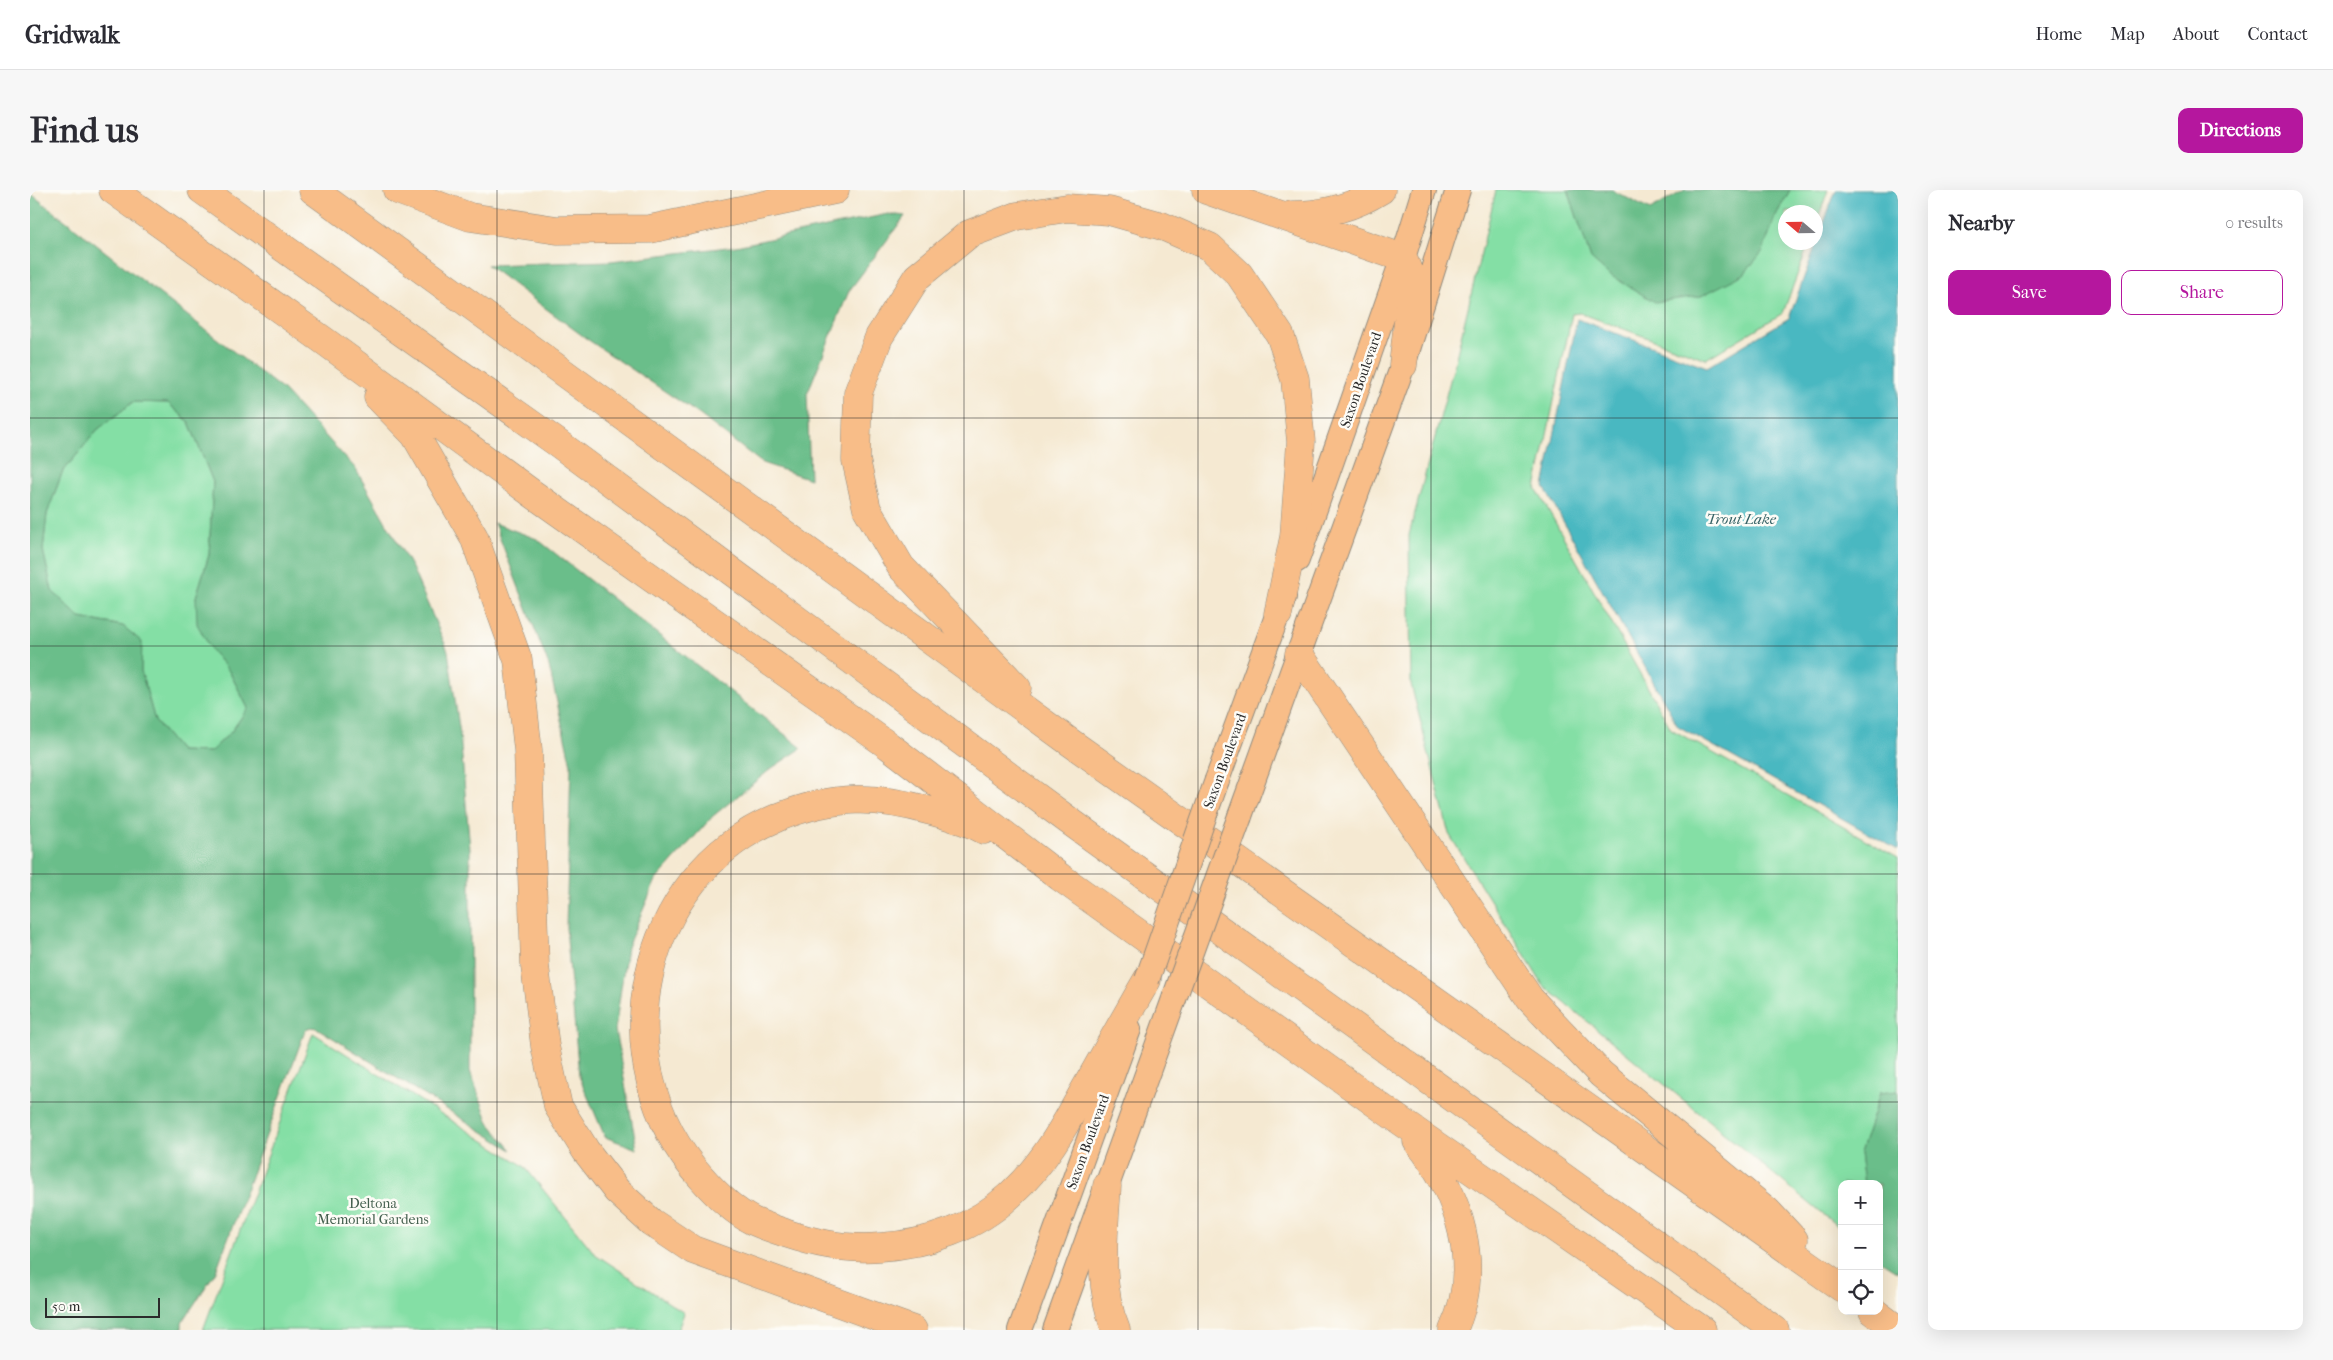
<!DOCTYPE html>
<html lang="en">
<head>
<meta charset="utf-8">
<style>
	:root { --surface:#fff; --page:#f7f7f7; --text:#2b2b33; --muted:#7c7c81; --line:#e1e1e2; --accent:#b5179e }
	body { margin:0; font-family:"IM FELL French Canon",serif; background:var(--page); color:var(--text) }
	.controls { position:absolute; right:15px; bottom:15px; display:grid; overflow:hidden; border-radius:10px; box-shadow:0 5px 20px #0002 }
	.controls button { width:45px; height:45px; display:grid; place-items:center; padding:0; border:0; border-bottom:1px solid var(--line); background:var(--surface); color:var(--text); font:25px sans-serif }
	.compass { position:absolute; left:1748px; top:15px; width:45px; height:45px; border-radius:50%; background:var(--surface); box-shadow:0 5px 20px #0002; rotate:290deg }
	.scale { position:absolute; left:15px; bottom:12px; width:115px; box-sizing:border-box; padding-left:5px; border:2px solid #2b2b2b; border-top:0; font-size:14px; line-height:18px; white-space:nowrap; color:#2b2b2b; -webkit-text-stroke:4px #fdfcf7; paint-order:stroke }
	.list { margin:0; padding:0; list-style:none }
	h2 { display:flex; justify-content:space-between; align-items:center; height:65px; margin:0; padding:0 20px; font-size:21px }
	h2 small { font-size:16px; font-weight:400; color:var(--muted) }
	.actions { display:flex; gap:10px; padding:15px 20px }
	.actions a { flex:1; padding:11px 0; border:1px solid var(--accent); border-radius:10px; text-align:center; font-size:18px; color:var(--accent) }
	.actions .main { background:var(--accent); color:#fff }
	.icon { flex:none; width:28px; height:28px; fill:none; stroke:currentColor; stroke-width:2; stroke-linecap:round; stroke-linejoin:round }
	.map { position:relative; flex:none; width:1868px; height:1140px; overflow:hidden; border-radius:10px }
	header { display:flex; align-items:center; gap:30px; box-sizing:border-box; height:70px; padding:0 25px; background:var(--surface); border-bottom:1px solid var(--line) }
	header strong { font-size:24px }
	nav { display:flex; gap:28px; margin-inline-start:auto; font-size:18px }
	.intro { display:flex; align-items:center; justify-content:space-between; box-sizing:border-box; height:120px; padding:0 30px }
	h1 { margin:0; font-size:35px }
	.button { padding:12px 22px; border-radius:10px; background:var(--accent); color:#fff; font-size:18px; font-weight:700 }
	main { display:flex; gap:30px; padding:0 30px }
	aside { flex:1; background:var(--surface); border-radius:10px; box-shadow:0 5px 20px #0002 }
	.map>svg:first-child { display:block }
	.green { fill:#84dfa5; stroke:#588568 }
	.forest { fill:#6bbe8a; stroke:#4b745a; fill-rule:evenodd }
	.water { fill:#49b8c1; stroke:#3a7276 }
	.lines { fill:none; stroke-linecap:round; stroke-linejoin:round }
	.major-casing { stroke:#908a7e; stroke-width:26 }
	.highway-casing { stroke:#908a7e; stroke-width:29 }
	.major { stroke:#f8bd88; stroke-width:24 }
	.highway { stroke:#f8bd88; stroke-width:28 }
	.major-bridge-casing { stroke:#908a7e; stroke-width:26; stroke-linecap:butt }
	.major-bridge { stroke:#f8bd88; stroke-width:24 }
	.grid { fill:none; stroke:#2b2b2b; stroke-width:1; stroke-opacity:0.55 }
	.labels { text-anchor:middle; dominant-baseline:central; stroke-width:5; stroke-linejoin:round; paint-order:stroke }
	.street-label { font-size:14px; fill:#2b2b2b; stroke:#fdfcf7 }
	.park-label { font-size:14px; fill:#466150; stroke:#fdfcf7 }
	.water-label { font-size:15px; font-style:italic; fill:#376367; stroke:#fdfcf7 }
</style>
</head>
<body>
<header>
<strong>Gridwalk</strong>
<nav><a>Home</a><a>Map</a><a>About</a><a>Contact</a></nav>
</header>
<div class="intro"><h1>Find us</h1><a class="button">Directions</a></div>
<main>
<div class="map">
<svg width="1868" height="1140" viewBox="0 0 1868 1140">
	<rect width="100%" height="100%" fill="#fdfcf7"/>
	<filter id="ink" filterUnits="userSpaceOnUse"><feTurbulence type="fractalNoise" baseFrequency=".02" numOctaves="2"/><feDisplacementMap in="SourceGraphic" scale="10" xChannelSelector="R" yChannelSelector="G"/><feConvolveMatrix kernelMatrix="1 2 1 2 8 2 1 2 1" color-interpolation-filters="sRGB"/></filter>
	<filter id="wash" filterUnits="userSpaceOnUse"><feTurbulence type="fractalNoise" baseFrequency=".0096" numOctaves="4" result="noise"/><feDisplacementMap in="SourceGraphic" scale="20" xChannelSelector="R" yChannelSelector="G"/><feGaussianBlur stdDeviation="1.12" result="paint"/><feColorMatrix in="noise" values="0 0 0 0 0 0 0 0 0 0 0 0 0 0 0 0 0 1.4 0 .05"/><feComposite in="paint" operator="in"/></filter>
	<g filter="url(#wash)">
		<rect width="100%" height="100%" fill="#f5e9d2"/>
		<path class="green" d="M1466 0H1538L1561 69 1671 106 1688 96 1745 27 1760 0H1798L1786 34V22H1756V52L1779 53 1753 123 1676 169 1550 123 1542 124 1506 298 1641 539 1868 668V901L1850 903 1830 963 1834 994H1812V1040L1513 795 1419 644 1381 494 1379 345 1425 172Z
			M103 212 138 213 159 232 183 292 179 365 166 407 182 461 199 481 218 518 201 542 180 562 150 561 125 531 111 481V452L93 436 50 428 22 401 13 360 17 324 32 283 67 240Z
			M283 843 494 976 565 1064 654 1123 648 1140H173Z"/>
		<path class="forest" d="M1538 0H1582L1620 20 1655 0H1760L1745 27 1733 61 1714 84 1671 106 1625 112 1578 84 1561 69Z
			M0 3 253 200 325 278 382 378 418 461 430 544 440 659V881L459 933 482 960 287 838 280 837 275 841 186 1081 152 1133V1140H0ZM103 212 138 213 159 232 183 292 179 365 166 407 167 434 182 461 199 481 218 518 201 542 180 562 150 561 125 531 111 481 112 452 93 436 50 428 22 401 13 360 17 324 32 283 67 240Z
			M858 24 875 26 819 101 777 204 780 289 732 273 670 225 557 149 457 75 581 71 706 56Z
			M464 333 507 349 772 558 742 578 683 626 626 690 597 757 585 840 607 959 575 947 549 886 536 737 541 575 519 476Z
			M1868 901V1082L1849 1070V994H1834L1830 963 1850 903Z"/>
		<path class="water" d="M1806 0H1868V660L1648 536 1514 297 1547 129 1677 177 1759 128Z"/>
	</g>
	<g filter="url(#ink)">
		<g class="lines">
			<defs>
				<path id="major" d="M1267 370 1373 68 1394 0
					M1187 590 1254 407
					M1210 626 1373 175 1428 0
					M990 1140 1099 839
					M1025 1140 1144 809"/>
				<path id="highway" d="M83 0 293 150 503 304 859 556 1030 687 1362 925 1672 1140
					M172 0 529 254 1038 630 1745 1140
					M283 0 1037 550 1812 1098
					M367 0 440 27 527 40 620 39 805 0
					M1176 0 1373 68 1380 86V114L1373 175
					M1262 25C1294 25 1324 17 1351 0
					M348 207 385 245 444 347 488 470 498 560 505 776 515 856 528 916 556 961 587 1001 621 1032 663 1060 883 1140
					M1269 464 1500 809 1571 884 1737 1021 1764 1050
					M987 498 871 377 837 319 826 270 828 203 849 147 887 87 939 44 987 26 1037 18 1079 21 1132 36 1180 57 1209 84 1250 145 1265 189 1271 252 1264 347 1248 424
					M954 640C938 631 919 626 901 621 845 605 805 605 749 627 607 685 570 875 671 987 685 1003 703 1021 723 1031 734 1036 747 1040 758 1044 788 1054 818 1060 850 1057 898 1054 945 1038 980 1005 1013 975 1034 937 1055 899 1076 862 1096 826 1117 790
					M1387 951C1429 1002 1453 1077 1423 1140
					M1077 996C1074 1044 1067 1095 1086 1140
					M1843 1121 1868 1140"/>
			</defs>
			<use href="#major" class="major-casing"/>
			<use href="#highway" class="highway-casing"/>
			<use href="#major" class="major"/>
			<use href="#highway" class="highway"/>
			<defs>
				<path id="major-bridge" d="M1117 790 1187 590
					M1144 809 1210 626"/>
			</defs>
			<use href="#major-bridge" class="major-bridge-casing"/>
			<use href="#major-bridge" class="major-bridge"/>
		</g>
	</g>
	<path class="grid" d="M234 0V1140M467 0V1140M701 0V1140M934 0V1140M1168 0V1140M1401 0V1140M1635 0V1140M0 228H1868M0 456H1868M0 684H1868M0 912H1868"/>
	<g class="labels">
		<g class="street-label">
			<text transform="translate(1331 190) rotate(-71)">Saxon Boulevard</text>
			<text transform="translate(1195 571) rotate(-70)">Saxon Boulevard</text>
			<text transform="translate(1058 952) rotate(-70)">Saxon Boulevard</text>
		</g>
		<g class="park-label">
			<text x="343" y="1013">Deltona<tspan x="343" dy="16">Memorial Gardens</tspan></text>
		</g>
		<g class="water-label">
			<text x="1711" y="329">Trout Lake</text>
		</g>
	</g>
</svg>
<div class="controls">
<button>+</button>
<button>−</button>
<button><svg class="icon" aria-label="locate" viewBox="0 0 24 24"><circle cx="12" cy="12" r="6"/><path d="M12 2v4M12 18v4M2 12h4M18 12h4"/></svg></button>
</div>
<svg class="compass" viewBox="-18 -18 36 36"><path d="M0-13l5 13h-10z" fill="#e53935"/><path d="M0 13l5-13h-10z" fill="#7c7c81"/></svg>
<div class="scale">50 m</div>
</div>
<aside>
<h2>Nearby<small>0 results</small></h2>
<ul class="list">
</ul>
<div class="actions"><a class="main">Save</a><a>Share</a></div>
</aside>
</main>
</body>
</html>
